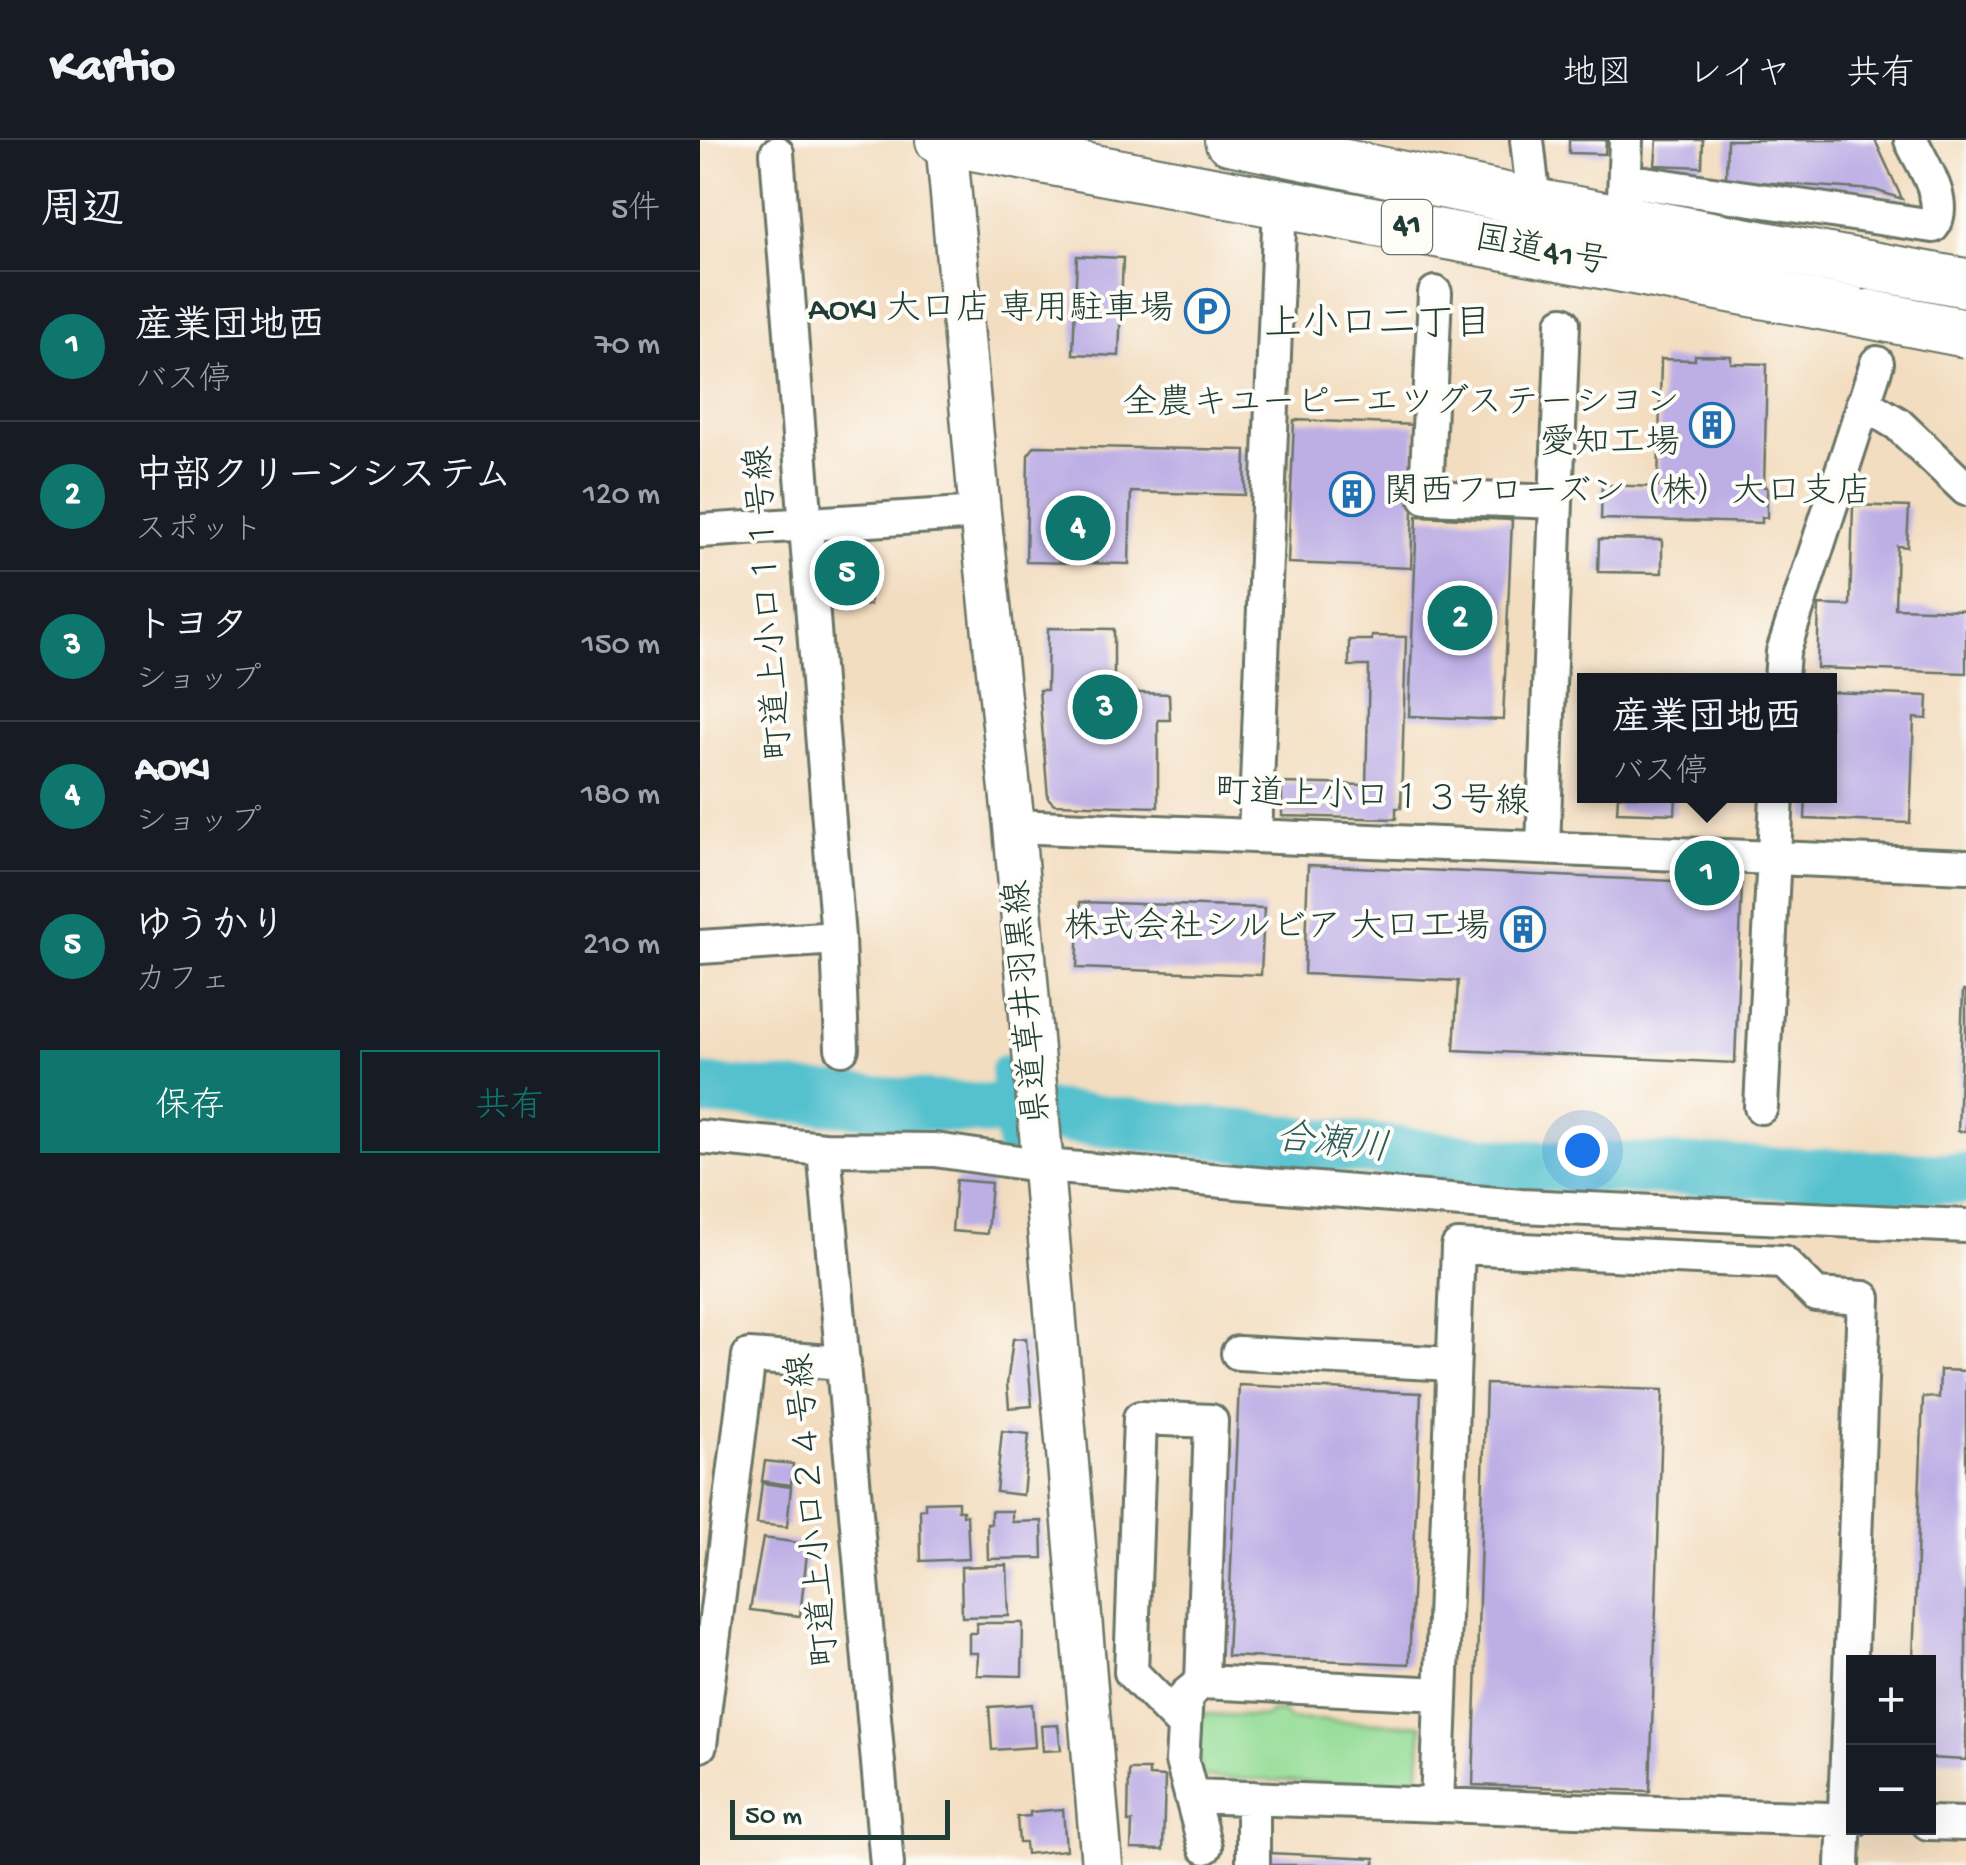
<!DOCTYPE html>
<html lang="ja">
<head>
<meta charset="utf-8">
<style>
	:root { --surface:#171b24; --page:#242831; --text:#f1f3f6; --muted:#9ea1a6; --line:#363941; --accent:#0f766e }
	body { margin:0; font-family:"Gochi Hand","Klee One",sans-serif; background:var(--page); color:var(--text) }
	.controls { position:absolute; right:30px; bottom:30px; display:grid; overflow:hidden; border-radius:0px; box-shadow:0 10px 40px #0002 }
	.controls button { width:90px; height:90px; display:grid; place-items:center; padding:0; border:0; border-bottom:2px solid var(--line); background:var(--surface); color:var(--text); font:50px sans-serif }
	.scale { position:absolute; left:30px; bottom:25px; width:220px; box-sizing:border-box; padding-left:10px; border:5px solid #1f3d34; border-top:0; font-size:28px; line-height:35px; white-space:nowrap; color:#1f3d34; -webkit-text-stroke:8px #fdfcf7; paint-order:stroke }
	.you { position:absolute; left:882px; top:1010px; width:35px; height:35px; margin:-25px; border:8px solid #fff; border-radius:50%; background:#1a73e8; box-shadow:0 0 0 15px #1a73e833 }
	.badge { display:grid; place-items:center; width:65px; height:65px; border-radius:50%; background:var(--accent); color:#fff; font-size:32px; font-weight:700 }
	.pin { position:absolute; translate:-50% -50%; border:5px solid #fff; box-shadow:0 2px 10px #0006 }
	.popup { position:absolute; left:877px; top:533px; width:260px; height:130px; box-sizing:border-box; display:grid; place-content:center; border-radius:0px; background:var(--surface); filter:drop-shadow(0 2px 8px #0005); font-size:32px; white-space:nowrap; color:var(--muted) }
	.popup b { font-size:38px; color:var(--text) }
	.popup::after { content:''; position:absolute; left:50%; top:100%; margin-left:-20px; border:20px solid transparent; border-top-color:var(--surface) }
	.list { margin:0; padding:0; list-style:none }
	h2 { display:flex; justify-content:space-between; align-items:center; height:130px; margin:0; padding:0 40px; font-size:42px }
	h2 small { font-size:32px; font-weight:400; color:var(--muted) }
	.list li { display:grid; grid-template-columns:65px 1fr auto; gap:30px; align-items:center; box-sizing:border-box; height:150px; padding:0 40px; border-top:2px solid var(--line) }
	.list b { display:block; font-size:38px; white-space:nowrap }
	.list p { margin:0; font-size:32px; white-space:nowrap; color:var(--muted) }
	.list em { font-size:32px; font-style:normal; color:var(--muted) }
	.actions { display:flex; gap:20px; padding:30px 40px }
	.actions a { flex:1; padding:22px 0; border:2px solid var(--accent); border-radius:0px; text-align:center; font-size:35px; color:var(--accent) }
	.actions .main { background:var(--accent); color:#fff }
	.map { position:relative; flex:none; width:1266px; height:1725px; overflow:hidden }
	header { display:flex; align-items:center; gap:60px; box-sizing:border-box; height:140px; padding:0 50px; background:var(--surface); border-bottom:2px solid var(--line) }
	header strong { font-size:48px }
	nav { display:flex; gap:55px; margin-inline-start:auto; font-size:35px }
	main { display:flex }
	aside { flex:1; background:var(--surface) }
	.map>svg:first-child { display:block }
	.green { fill:#95dd97; stroke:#5a8d66; stroke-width:2.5 }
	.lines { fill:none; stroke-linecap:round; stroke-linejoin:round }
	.canal { stroke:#55c1ce; stroke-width:30 }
	.river { stroke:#55c1ce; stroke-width:52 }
	.building { fill:#bdafe5 }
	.minor-casing { stroke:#697565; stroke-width:38 }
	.major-casing { stroke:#697565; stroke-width:45 }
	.highway-casing { stroke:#697565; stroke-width:52 }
	.minor { stroke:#fff; stroke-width:32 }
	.major { stroke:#fff; stroke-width:40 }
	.highway { stroke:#fff; stroke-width:48 }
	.highway-bridge-casing { stroke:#697565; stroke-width:52; stroke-linecap:butt }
	.highway-bridge { stroke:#fff; stroke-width:48 }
	.labels { text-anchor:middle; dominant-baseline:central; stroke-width:8; stroke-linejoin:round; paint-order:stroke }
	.shield { fill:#fdfcf7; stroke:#62766e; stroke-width:2.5 }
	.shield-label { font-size:32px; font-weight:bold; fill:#1f3d34 }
	.street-label { font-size:35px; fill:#1f3d34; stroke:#fdfcf7 }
	.poi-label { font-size:35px; fill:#1f3d34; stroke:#fdfcf7; text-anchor:end }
	.neighbourhood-label { font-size:38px; fill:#1f3d34; stroke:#fdfcf7 }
	.water-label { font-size:38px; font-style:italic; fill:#2c5e5a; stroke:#fdfcf7 }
</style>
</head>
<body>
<header>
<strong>Kartio</strong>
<nav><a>地図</a><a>レイヤ</a><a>共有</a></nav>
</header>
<main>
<aside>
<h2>周辺<small>5件</small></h2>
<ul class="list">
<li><span class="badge">1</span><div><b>産業団地西</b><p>バス停</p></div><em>70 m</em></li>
<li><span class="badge">2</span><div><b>中部クリーンシステム</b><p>スポット</p></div><em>120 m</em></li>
<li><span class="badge">3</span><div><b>トヨタ</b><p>ショップ</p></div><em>150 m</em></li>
<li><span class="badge">4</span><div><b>AOKI</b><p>ショップ</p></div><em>180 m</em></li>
<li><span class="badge">5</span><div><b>ゆうかり</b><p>カフェ</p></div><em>210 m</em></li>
</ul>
<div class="actions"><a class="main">保存</a><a>共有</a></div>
</aside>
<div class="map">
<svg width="1266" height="1725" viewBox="0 0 1266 1725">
	<rect width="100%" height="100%" fill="#fdfcf7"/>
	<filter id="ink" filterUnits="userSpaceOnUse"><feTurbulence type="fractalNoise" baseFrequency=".01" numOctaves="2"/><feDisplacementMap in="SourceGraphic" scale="20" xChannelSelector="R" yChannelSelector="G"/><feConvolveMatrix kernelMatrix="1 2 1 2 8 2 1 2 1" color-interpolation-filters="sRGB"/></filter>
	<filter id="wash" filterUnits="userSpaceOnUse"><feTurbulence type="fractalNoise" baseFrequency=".0048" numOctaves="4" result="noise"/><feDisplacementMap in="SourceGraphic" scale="40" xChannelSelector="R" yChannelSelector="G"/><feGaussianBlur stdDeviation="2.25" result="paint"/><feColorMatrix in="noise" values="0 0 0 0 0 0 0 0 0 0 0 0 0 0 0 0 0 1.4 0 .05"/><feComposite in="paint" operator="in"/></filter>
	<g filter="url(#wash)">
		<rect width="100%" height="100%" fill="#f3ddc0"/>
		<path class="green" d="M572 1572H583L590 1579 722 1585 718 1644 714 1647 498 1637 500 1577 504 1574 566 1577Z"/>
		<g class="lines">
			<path class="canal" d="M305 930 312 1013"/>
			<path class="river" d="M0 950 304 971 818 1025 1266 1039"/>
		</g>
		<g id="blocks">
			<path class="building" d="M869 0H906L905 14 869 13Z
				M957 0H1003L1002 27 955 25Z
				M1027 0H1175L1202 59 1175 50 1026 40Z
				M377 116 423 118 419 216 373 214Z
				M995 215 1031 216V223L1067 224 1064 347H1067V378L1062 377V383L901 379 902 345 958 347 961 219 995 220Z
				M594 280 716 285 711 428 588 423Z
				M335 306 546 310 545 355 431 352 429 424 326 422 328 315Z
				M1153 365 1209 367 1207 407 1197 406 1195 468 1266 470V533L1117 528 1119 465 1150 466Z
				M717 376 812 380 803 580 709 576Z
				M165 399 170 465 129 468 125 402Z
				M899 399 962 400V433L898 432Z
				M348 488 414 489V552L469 554 470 580H458V667L354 664 348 658 339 550H347Z
				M672 496 706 497 701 668H696V679L582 676V643L666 645 669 526H649V500H672Z
				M1130 552 1228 556 1227 579 1214 578 1210 683 1105 679 1106 656H1130Z
				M918 656H976L975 674 917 672Z
				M608 725 1042 744 1035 923 754 910 758 841 604 834Z
				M380 762 564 768 561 835 377 828Z
				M1263 851H1266V991H1258Z
				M256 1040 291 1043 287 1094 252 1091Z
				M326 1198 332 1266 309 1268 307 1244 313 1199Z
				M1240 1230 1266 1231V1620L1228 1618V1522H1213L1223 1257 1239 1258Z
				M786 1244 963 1250 950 1651 773 1645Z
				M539 1245 721 1253 709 1524 527 1516Z
				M302 1291 329 1294 323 1355 296 1352Z
				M65 1321 93 1324 91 1345 62 1341Z
				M62 1343 91 1347 87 1387 57 1384Z
				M258 1361V1370H263V1375H267L269 1419 221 1421 220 1369H225V1362Z
				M291 1371H312V1382L342 1381 343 1418 288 1419 287 1384H291Z
				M63 1398 108 1404 100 1476 50 1470Z
				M307 1425 309 1476 262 1477 261 1427Z
				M277 1483H323L322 1536 277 1535 278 1513H269V1493H277Z
				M332 1564 335 1607 292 1610 289 1567Z
				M358 1585 361 1610 343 1611 341 1586Z
				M429 1630H449V1636L465 1637 463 1710 431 1709 432 1682H428Z
				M363 1669 366 1710 326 1714 325 1703H319L317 1677 330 1676V1672Z
				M568 1713 675 1718V1725H568Z"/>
		</g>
	</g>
	<g filter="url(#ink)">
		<use href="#blocks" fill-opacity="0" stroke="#697565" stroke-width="2.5"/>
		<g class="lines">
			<defs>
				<path id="minor" d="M827 0 834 63
					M77 13 138 798 142 908
					M925 40 1233 86C1249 61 1222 24 1211 0
					M924 59 926 0
					M735 153 726 357 856 362 843 707
					M1163 263 1198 284 1266 349
					M856 362 863 183
					M0 391 280 373
					M1081 540 1083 512 1177 223
					M314 686 1266 726
					M555 695 580 63
					M0 807 138 798
					M1061 967 1077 656
					M0 997 124 1009 235 1010 345 1026 821 1066 1266 1086
					M124 1009 187 1725
					M538 1213 753 1224
					M484 1586 431 1532 440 1278 511 1281 502 1542
					M0 1605 49 1216 144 1223
					M491 1656 1154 1680
					M553 1658V1725
					M737 1665 758 1107 1083 1122 1116 1155 1164 1158 1143 1725
					M1228 1683 1266 1684
					M505 1707 482 1621 486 1555 502 1542 741 1554"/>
				<path id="major" d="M246 0 280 373 314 686 402 1725"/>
				<path id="highway" d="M240 0 1168 174
					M529 0 834 63 1167 125"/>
			</defs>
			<use href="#minor" class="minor-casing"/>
			<use href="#major" class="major-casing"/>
			<use href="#highway" class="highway-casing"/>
			<use href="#minor" class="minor"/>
			<use href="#major" class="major"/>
			<use href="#highway" class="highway"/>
			<defs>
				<path id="highway-bridge" d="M1167 125 1266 143
					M1168 174 1266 193"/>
			</defs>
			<use href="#highway-bridge" class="highway-bridge-casing"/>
			<use href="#highway-bridge" class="highway-bridge"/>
		</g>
	</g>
	<defs>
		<symbol id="parking-ring" viewBox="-11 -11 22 22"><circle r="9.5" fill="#fdfcf7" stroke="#1f6fb2" stroke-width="1.5"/><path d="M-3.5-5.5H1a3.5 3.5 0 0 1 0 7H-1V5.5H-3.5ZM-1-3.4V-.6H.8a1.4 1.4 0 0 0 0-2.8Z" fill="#1f6fb2"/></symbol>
		<symbol id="building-ring" viewBox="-11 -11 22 22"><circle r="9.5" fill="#fdfcf7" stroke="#1f6fb2" stroke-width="1.5"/><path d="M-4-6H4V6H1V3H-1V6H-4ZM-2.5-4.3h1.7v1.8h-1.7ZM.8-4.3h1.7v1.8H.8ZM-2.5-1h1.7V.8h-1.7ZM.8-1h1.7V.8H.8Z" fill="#1f6fb2"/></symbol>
	</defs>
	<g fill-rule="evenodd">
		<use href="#parking-ring" x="482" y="146" width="50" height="50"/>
		<use href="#building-ring" x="987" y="260" width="50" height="50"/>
		<use href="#building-ring" x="627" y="329" width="50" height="50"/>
		<use href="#building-ring" x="798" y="764" width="50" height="50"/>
	</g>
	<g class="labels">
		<rect class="shield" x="682" y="60" width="50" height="54" rx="8"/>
		<g class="shield-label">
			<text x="707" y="87">41</text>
		</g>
		<g class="street-label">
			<text transform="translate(841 113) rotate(11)">国道41号</text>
			<text transform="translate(72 463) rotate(-94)">町道上小口１１号線</text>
			<text transform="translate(672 660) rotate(2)">町道上小口１３号線</text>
			<text transform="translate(330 862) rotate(-95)">県道草井羽黒線</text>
			<text transform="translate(116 1370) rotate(-95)">町道上小口２４号線</text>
		</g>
		<g class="poi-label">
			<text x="474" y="171">AOKI 大口店 専用駐車場</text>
			<text x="980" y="265">全農キユーピーエツグステーシヨン<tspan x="980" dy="40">愛知工場</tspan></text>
			<text x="684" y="354" text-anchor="start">関西フローズン（株）大口支店</text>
			<text x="790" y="789">株式会社シルビア 大口工場</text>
		</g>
		<g class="neighbourhood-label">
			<text x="678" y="187">上小口二丁目</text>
		</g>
		<g class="water-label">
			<text transform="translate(632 1006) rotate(6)">合瀬川</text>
		</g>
	</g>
</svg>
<div class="controls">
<button>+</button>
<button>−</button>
</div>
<div class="scale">50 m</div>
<div class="you"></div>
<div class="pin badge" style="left:1007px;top:733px">1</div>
<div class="popup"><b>産業団地西</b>バス停</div>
<div class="pin badge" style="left:760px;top:478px">2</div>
<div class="pin badge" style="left:405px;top:567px">3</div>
<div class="pin badge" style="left:378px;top:388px">4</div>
<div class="pin badge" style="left:147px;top:433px">5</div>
</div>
</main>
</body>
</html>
